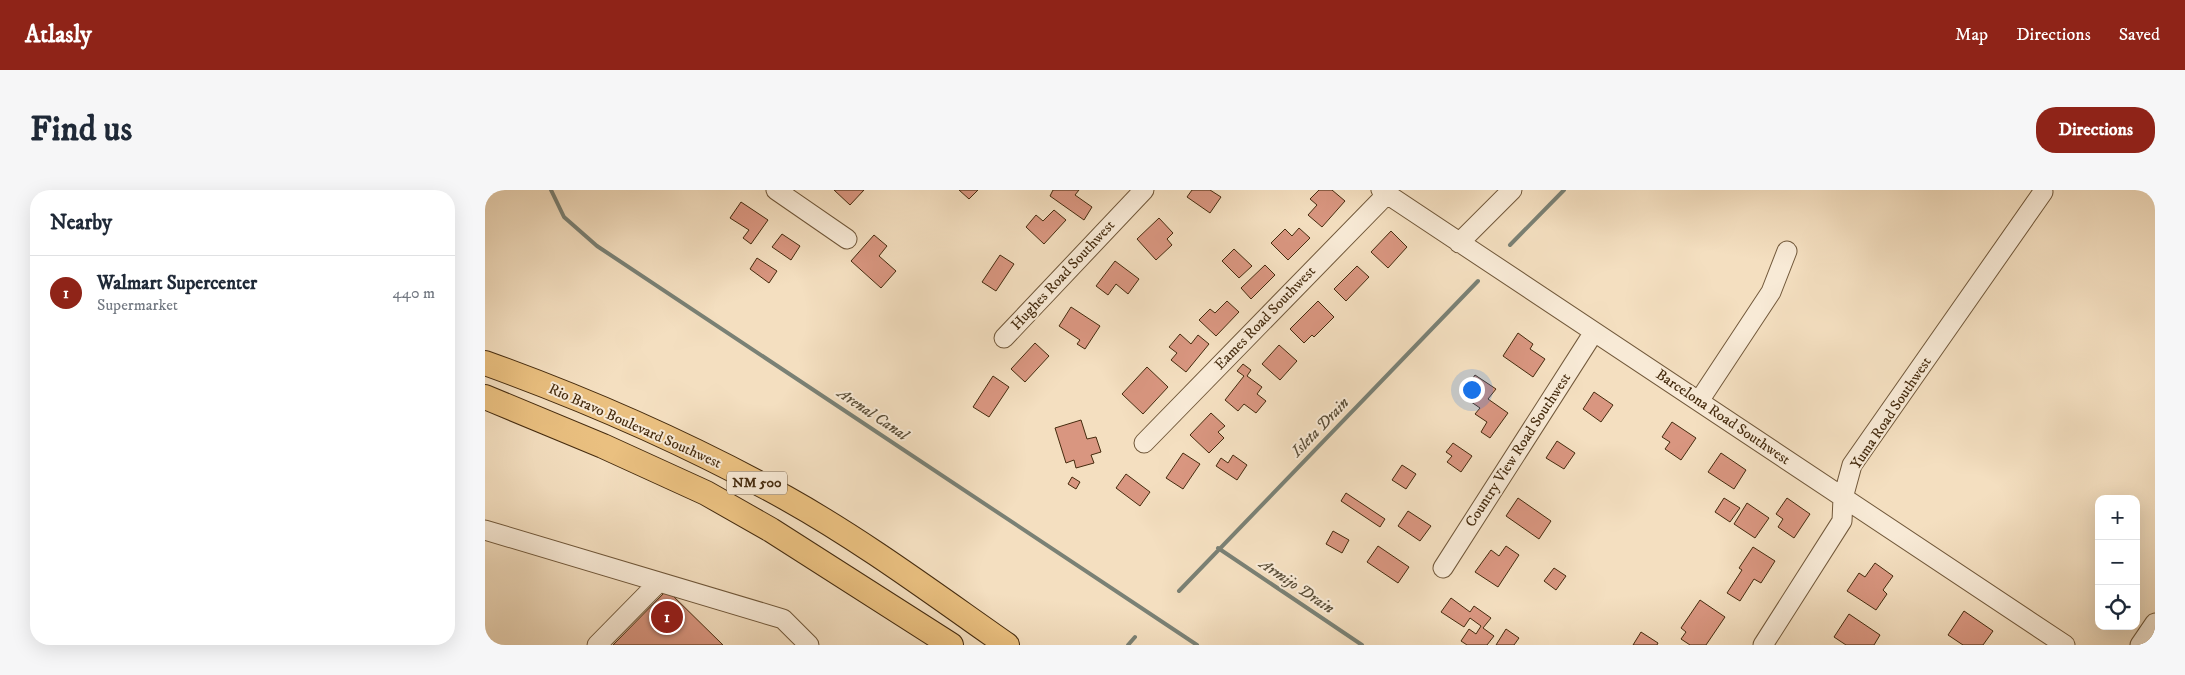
<!DOCTYPE html>
<html lang="en">
<head>
<meta charset="utf-8">
<style>
	:root { --surface:#fff; --page:#f6f6f7; --text:#1f2937; --muted:#747a83; --line:#e0e1e3; --accent:#8f2418 }
	body { margin:0; font-family:"IM FELL DW Pica",serif; background:var(--page); color:var(--text) }
	.controls { position:absolute; right:15px; bottom:15px; display:grid; overflow:hidden; border-radius:10px; box-shadow:0 5px 20px #0002 }
	.controls button { width:45px; height:45px; display:grid; place-items:center; padding:0; border:0; border-bottom:1px solid var(--line); background:var(--surface); color:var(--text); font:25px sans-serif }
	.you { position:absolute; left:986px; top:199px; width:18px; height:18px; margin:-12px; border:4px solid #fff; border-radius:50%; background:#1a73e8; box-shadow:0 0 0 8px #1a73e833 }
	.badge { display:grid; place-items:center; width:32px; height:32px; border-radius:50%; background:var(--accent); color:#fff; font-size:16px; font-weight:700 }
	.pin { position:absolute; translate:-50% -50%; border:2px solid #fff; box-shadow:0 1px 5px #0006 }
	.list { margin:0; padding:0; list-style:none }
	h2 { display:flex; justify-content:space-between; align-items:center; height:65px; margin:0; padding:0 20px; font-size:21px }
	h2 small { font-size:16px; font-weight:400; color:var(--muted) }
	.list li { display:grid; grid-template-columns:32px 1fr auto; gap:15px; align-items:center; box-sizing:border-box; height:75px; padding:0 20px; border-top:1px solid var(--line) }
	.list b { display:block; font-size:19px; white-space:nowrap }
	.list p { margin:0; font-size:16px; white-space:nowrap; color:var(--muted) }
	.list em { font-size:16px; font-style:normal; color:var(--muted) }
	.icon { flex:none; width:28px; height:28px; fill:none; stroke:currentColor; stroke-width:2; stroke-linecap:round; stroke-linejoin:round }
	.map { position:relative; flex:none; width:1670px; height:455px; overflow:hidden; border-radius:20px }
	header { display:flex; align-items:center; gap:30px; box-sizing:border-box; height:70px; padding:0 25px; background:var(--accent); color:#fff }
	header strong { font-size:24px }
	nav { display:flex; gap:28px; margin-inline-start:auto; font-size:18px }
	.intro { display:flex; align-items:center; justify-content:space-between; box-sizing:border-box; height:120px; padding:0 30px }
	h1 { margin:0; font-size:35px }
	.button { padding:12px 22px; border-radius:20px; background:var(--accent); color:#fff; font-size:18px; font-weight:700 }
	main { display:flex; gap:30px; padding:0 30px }
	aside { flex:1; background:var(--surface); border-radius:20px; box-shadow:0 5px 20px #0002 }
	.map>svg:first-child { display:block }
	.lines { fill:none; stroke-linecap:round; stroke-linejoin:round }
	.stream { stroke:#7a8175; stroke-width:4 }
	.building { fill:#d99680; stroke:#452b0e }
	.minor-casing { stroke:#71583a; stroke-width:21 }
	.major-casing { stroke:#452b0e; stroke-width:26 }
	.minor { stroke:#f8ead6; stroke-width:19 }
	.major { stroke:#eac080; stroke-width:24 }
	.labels { text-anchor:middle; dominant-baseline:central; stroke-width:4; stroke-linejoin:round; paint-order:stroke }
	.shield { fill:#f8ead6; stroke:#7b644a; stroke-width:1 }
	.shield-label { font-size:14px; font-weight:bold; fill:#452b0e }
	.street-label { font-size:15px; fill:#452b0e; stroke:#f8ead6 }
	.water-label { font-size:16px; font-style:italic; fill:#5b4f39; stroke:#f8ead6 }
</style>
</head>
<body>
<header>
<strong>Atlasly</strong>
<nav><a>Map</a><a>Directions</a><a>Saved</a></nav>
</header>
<div class="intro"><h1>Find us</h1><a class="button">Directions</a></div>
<main>
<aside>
<h2>Nearby<small></small></h2>
<ul class="list">
<li><span class="badge">1</span><div><b>Walmart Supercenter</b><p>Supermarket</p></div><em>440 m</em></li>
</ul>
</aside>
<div class="map">
<svg width="1670" height="455" viewBox="0 0 1670 455">
	<rect width="100%" height="100%" fill="#f4dfc0"/>
	<filter id="stains"><feTurbulence type="fractalNoise" baseFrequency=".004" numOctaves="4"/><feColorMatrix values="0 0 0 0 .2 0 0 0 0 .09 0 0 0 0 .02 0 0 0 .5 -.17"/></filter>
	<radialGradient id="worn" r=".72"><stop offset=".6" stop-color="#630" stop-opacity="0"/><stop offset="1" stop-color="#630" stop-opacity=".3"/></radialGradient>
	<g class="lines">
		<path class="stream" d="M66 0 79 27 112 56 712 455
			M1025 55 1079 0
			M733 358 877 455
			M694 401 993 91
			M643 455 650 447"/>
	</g>
	<path class="building" d="M349 0H379L365 15Z
		M474 0H493L484 9Z
		M568 0H594L590 5 607 17 599 30 565 6Z
		M707 0H725L736 7 725 23 702 7Z
		M834 0H847L860 11 837 37 823 25 832 15 825 9Z
		M256 12 283 30 266 54 258 48 264 40 245 28Z
		M569 20 581 30 559 54 541 37 551 25 558 31Z
		M674 28 688 43 682 49 687 55 671 70 652 49Z
		M814 38 825 48 803 70 786 53 800 39 807 46Z
		M906 41 922 57 903 78 886 62Z
		M297 44 315 56 306 70 287 57Z
		M389 45 402 56 394 66 411 81 396 98 366 71Z
		M749 59 767 76 754 88 737 71Z
		M515 65 529 74 511 101 497 92Z
		M272 68 292 81 284 93 265 79Z
		M630 71 654 89 643 104 631 94 623 105 611 96Z
		M780 75 790 85 766 109 756 98Z
		M872 76 884 87 861 111 849 99Z
		M742 111 754 122 731 146 714 130 725 119 730 123Z
		M833 111 849 127 829 147 827 145 819 153 805 139Z
		M586 117 615 136 600 159 592 154 595 150 574 136Z
		M1033 143 1048 154 1045 159 1060 169 1048 187 1018 166Z
		M695 144 706 154 713 145 724 154 701 182 686 170 692 163 684 157Z
		M550 153 564 166 540 192 526 179Z
		M794 155 812 171 795 190 777 174Z
		M758 174 766 180 762 186 777 197 772 204 781 211 771 223 759 214 753 221 740 210 759 186 752 181Z
		M662 177 683 197 658 224 637 204Z
		M990 185 1011 199 1003 209 1023 223 1005 248 996 242 1002 232 990 224 995 218 976 205Z
		M508 186 524 197 504 227 488 217Z
		M1109 202 1128 215 1116 232 1098 219Z
		M726 223 740 236 733 242 739 248 724 263 705 245Z
		M596 230 602 249 611 247 616 262 606 265 609 273 591 278 589 270 581 273 570 238Z
		M1187 232 1211 248 1196 270 1180 259 1185 252 1177 247Z
		M1072 251 1090 263 1079 279 1061 268Z
		M968 253 987 266 976 282 962 272 967 266 961 262Z
		M698 263 715 274 698 299 681 288Z
		M1236 263 1261 280 1249 299 1223 282Z
		M748 265 762 275 752 290 731 276 736 268 743 273Z
		M917 275 931 284 921 299 907 290Z
		M641 284 665 302 655 316 631 298Z
		M587 287 595 292 591 299 583 294Z
		M861 303 900 329 895 337 856 311Z
		M1033 308 1066 331 1054 349 1021 326Z
		M1239 308 1255 318 1245 332 1230 322Z
		M1302 308 1325 324 1309 348 1293 337 1298 329 1291 324Z
		M1262 313 1284 328 1270 348 1249 334Z
		M923 321 946 336 935 351 913 336Z
		M848 341 864 350 857 363 841 354Z
		M893 356 924 377 913 393 882 372Z
		M1021 356 1034 365 1013 397 990 382 1006 360 1014 366Z
		M1268 357 1290 371 1276 393 1269 389 1255 411 1242 403 1257 380 1254 378Z
		M1390 373 1408 386 1398 400 1402 404 1391 420 1362 401 1374 383 1380 387Z
		M1069 378 1081 386 1071 400 1059 391Z
		M182 400 238 455H128Z
		M966 408 985 422 989 416 1006 428 998 438 1009 446 1002 455H982L976 451 984 439 991 444 996 436 985 428 979 437 956 422Z
		M1215 410 1240 427 1221 455H1205L1196 449 1201 442 1196 438Z
		M1479 421 1508 441 1498 455H1478L1463 445Z
		M1364 424 1395 445 1389 455H1361L1349 447Z
		M1021 439 1034 448 1029 455H1011Z
		M1156 442 1173 453 1172 455H1148Z"/>
	<g class="lines">
		<defs>
			<path id="minor" d="M291 0 362 49
				M896 0 1580 455
				M974 53 1027 0
				M519 148 659 0
				M1214 211 1286 102 1302 61
				M659 253 902 4
				M0 340 298 429 324 455
				M958 378 1109 142
				M112 455 174 392
				M1278 455 1357 331 1358 308 1367 275 1558 2
				M1655 455 1670 433"/>
			<path id="major" d="M0 173C103 210 205 255 301 308 378 351 449 404 522 455
				M0 207 118 256 221 303 286 340 466 455"/>
		</defs>
		<use href="#minor" class="minor-casing"/>
		<use href="#major" class="major-casing"/>
		<use href="#minor" class="minor"/>
		<use href="#major" class="major"/>
	</g>
	<g class="labels">
		<rect class="shield" x="242" y="281.5" width="60" height="23" rx="4"/>
		<g class="shield-label">
			<text x="272" y="293">NM 500</text>
		</g>
		<g class="street-label">
			<text transform="translate(578 85) rotate(-47)">Hughes Road Southwest</text>
			<text transform="translate(780 128) rotate(-46)">Eames Road Southwest</text>
			<text transform="translate(1406 223) rotate(-56)">Yuma Road Southwest</text>
			<text transform="translate(1238 227) rotate(34)">Barcelona Road Southwest</text>
			<text transform="translate(150 236) rotate(24)">Rio Bravo Boulevard Southwest</text>
			<text transform="translate(1033 260) rotate(-57)">Country View Road Southwest</text>
		</g>
		<g class="water-label">
			<text transform="translate(388 224) rotate(34)">Arenal Canal</text>
			<text transform="translate(835 237) rotate(-46)">Isleta Drain</text>
			<text transform="translate(812 396) rotate(34)">Armijo Drain</text>
		</g>
	</g>
	<rect width="100%" height="100%" filter="url(#stains)"/>
	<rect width="100%" height="100%" fill="url(#worn)"/>
</svg>
<div class="controls">
<button>+</button>
<button>−</button>
<button><svg class="icon" aria-label="locate" viewBox="0 0 24 24"><circle cx="12" cy="12" r="6"/><path d="M12 2v4M12 18v4M2 12h4M18 12h4"/></svg></button>
</div>
<div class="you"></div>
<div class="pin badge" style="left:182px;top:427px">1</div>
</div>
</main>
</body>
</html>
